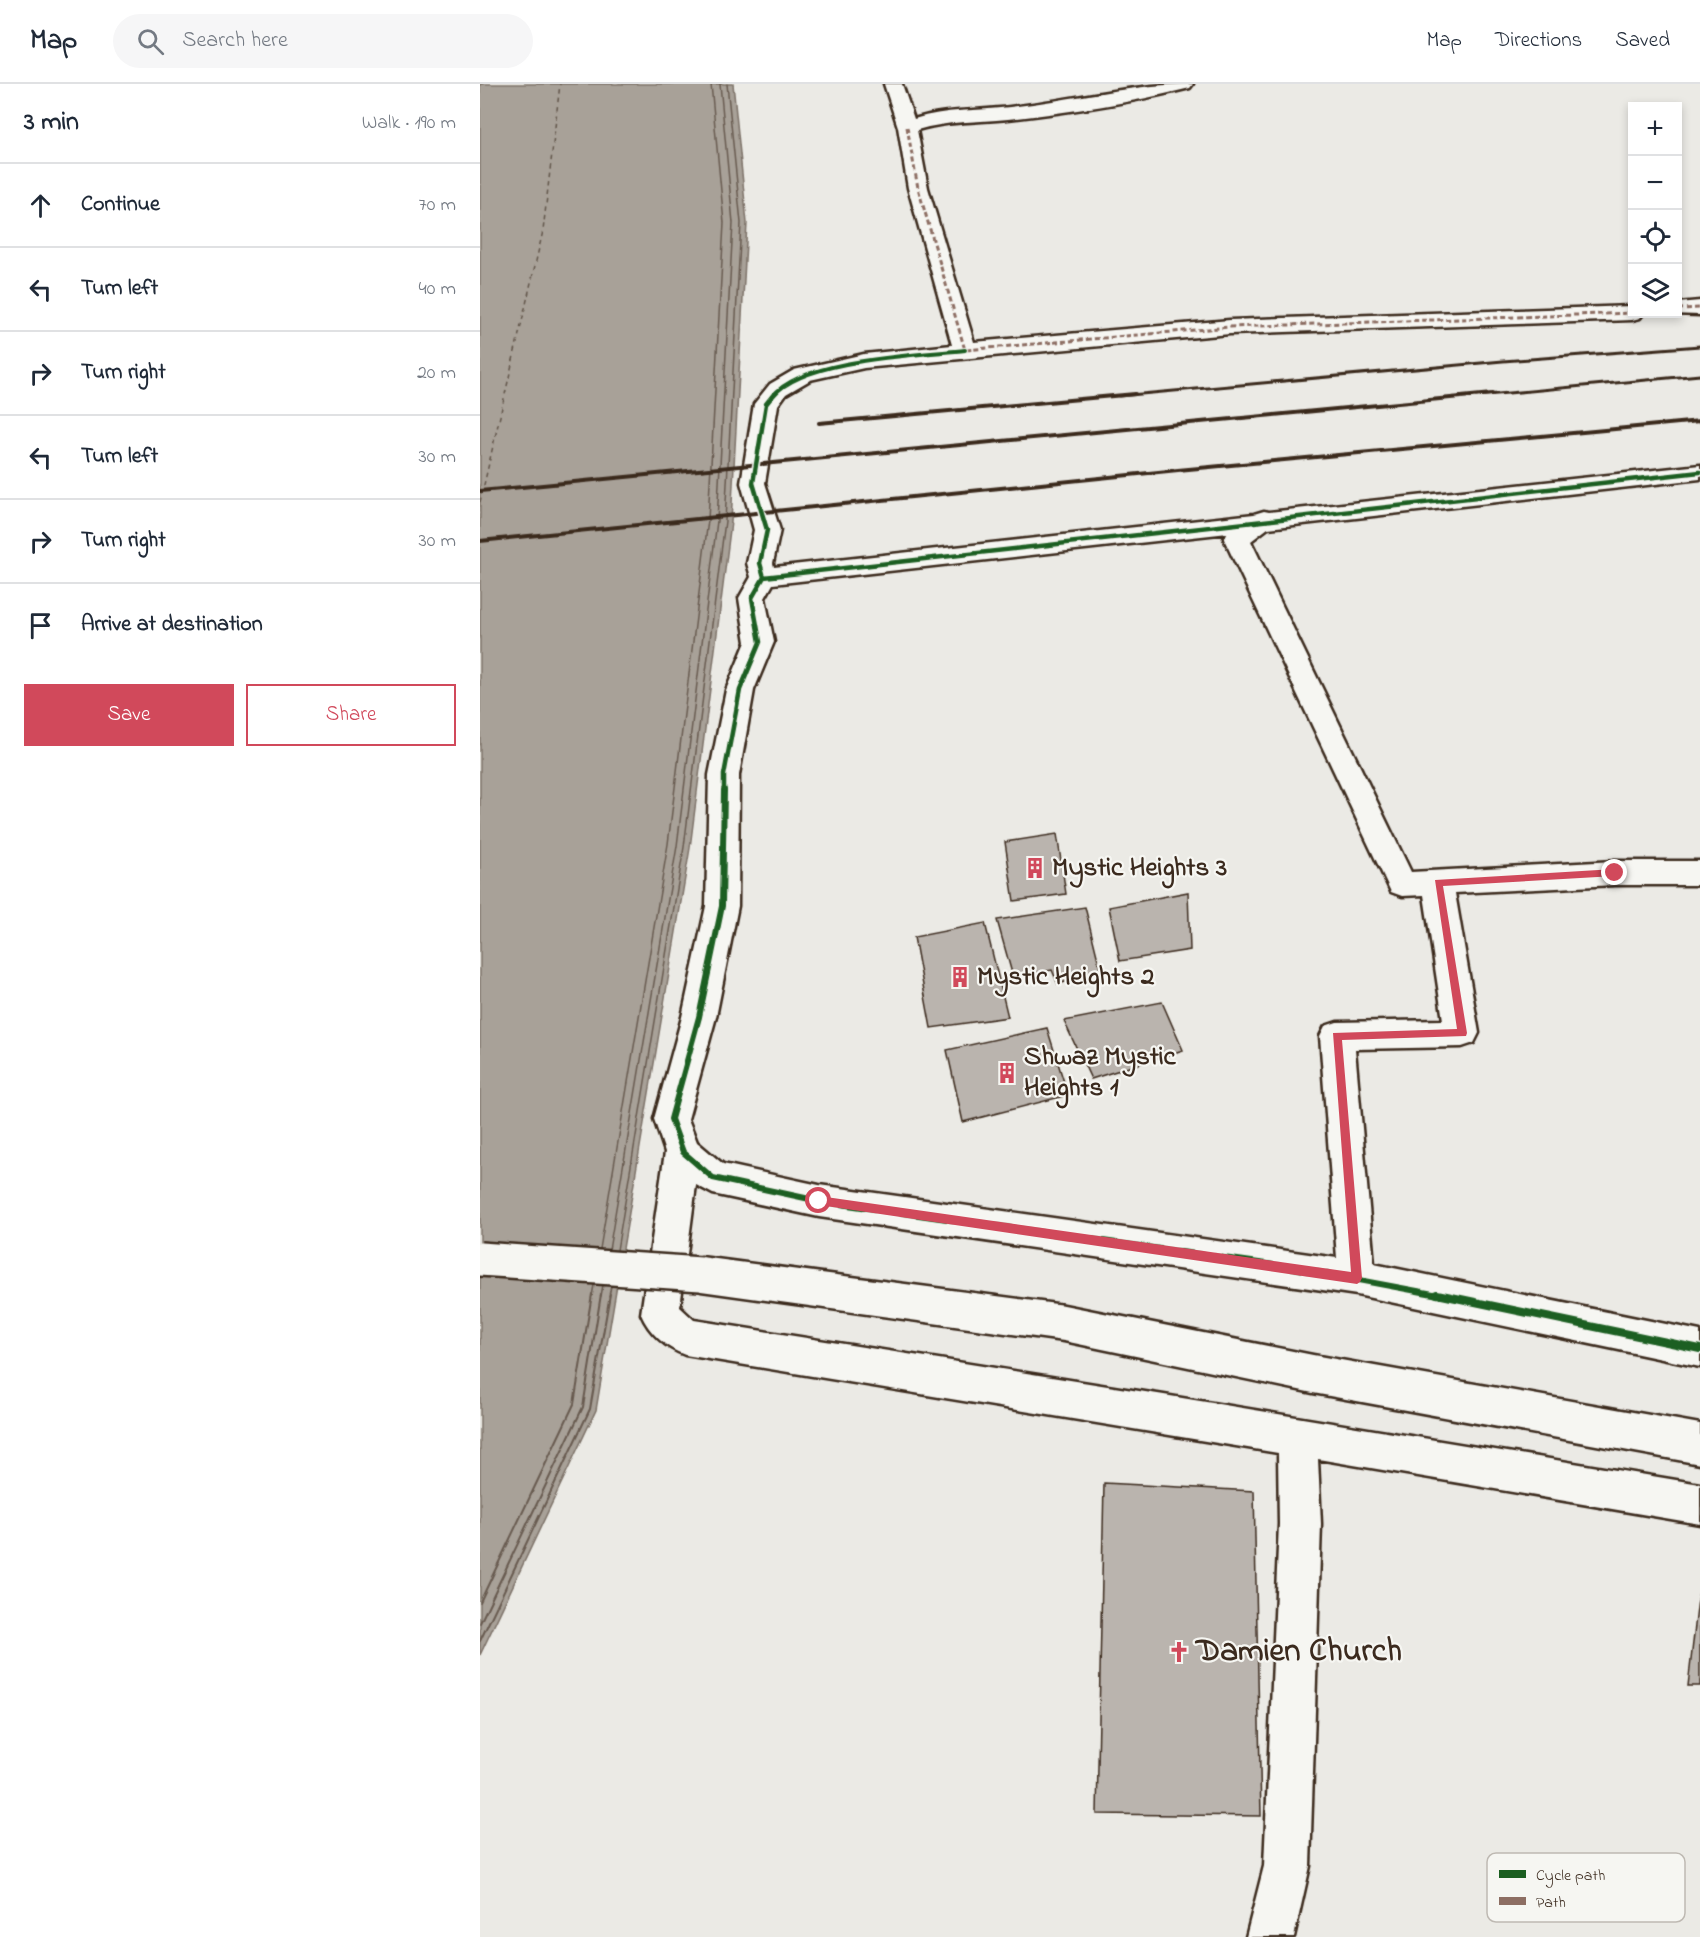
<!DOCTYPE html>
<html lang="en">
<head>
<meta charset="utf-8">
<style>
	:root { --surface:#fff; --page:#f6f6f7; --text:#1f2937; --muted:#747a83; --line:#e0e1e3; --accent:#d1495b }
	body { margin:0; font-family:"Indie Flower",sans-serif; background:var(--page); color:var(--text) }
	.controls { position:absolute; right:18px; top:18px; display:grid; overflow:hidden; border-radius:0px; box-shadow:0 3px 9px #0003 }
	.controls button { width:54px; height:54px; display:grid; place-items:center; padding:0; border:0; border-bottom:2px solid var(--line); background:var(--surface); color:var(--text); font:30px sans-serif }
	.stop { position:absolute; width:18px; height:18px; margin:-14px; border:4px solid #d1495b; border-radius:50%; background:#fff }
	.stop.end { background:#d1495b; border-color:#fff; box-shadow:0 2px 6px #0008 }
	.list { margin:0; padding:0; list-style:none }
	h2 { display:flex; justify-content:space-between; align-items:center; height:78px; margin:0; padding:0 24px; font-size:26px }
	h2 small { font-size:20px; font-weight:400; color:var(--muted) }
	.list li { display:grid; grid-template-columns:39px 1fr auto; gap:18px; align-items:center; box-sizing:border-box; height:84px; padding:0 24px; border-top:2px solid var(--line) }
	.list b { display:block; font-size:22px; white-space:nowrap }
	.list em { font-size:20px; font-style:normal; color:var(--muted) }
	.actions { display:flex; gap:12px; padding:18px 24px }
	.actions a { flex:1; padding:14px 0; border:2px solid var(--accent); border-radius:0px; text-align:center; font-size:21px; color:var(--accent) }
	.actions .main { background:var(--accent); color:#fff }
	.icon { flex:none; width:33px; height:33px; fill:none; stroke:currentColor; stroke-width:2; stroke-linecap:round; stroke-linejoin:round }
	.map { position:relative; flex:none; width:1220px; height:1853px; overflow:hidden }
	header { display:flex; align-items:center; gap:36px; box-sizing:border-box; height:84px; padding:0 30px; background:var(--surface); border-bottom:2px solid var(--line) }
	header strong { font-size:28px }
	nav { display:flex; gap:33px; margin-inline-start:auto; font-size:21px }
	.search { width:420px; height:54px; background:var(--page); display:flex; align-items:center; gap:15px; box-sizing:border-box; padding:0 21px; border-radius:33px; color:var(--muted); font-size:22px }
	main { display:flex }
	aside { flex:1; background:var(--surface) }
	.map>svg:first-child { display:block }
	.water { fill:#a8a198; stroke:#7c7167; stroke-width:1.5 }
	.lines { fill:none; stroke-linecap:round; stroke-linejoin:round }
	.shore-far1 { stroke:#675a4f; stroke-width:1.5 }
	.shore { stroke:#675a4f; stroke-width:2 }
	.ferry { stroke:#615449; stroke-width:1.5; stroke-dasharray:4.5 4; stroke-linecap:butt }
	.building { fill:#bab4ae; stroke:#3b2a1e; stroke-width:1.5 }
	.minor-casing { stroke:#3b2a1e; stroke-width:5 }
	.secondary-casing { stroke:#3b2a1e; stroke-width:5 }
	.minor { fill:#f6f6f2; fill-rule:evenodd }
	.secondary { fill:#f6f6f2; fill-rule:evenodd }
	.rail-far1 { stroke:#3b2a1e; stroke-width:3 }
	.rail { stroke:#3b2a1e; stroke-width:4 }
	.secondary-bridge-casing { stroke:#3b2a1e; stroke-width:38; stroke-linecap:butt }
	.secondary-bridge { stroke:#f6f6f2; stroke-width:33 }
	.quiet { stroke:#8d6e63; stroke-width:3; stroke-dasharray:5 3; stroke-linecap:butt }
	.cycleway-far3-casing { stroke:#f6f6f2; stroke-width:6 }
	.cycleway-far2-casing { stroke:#f6f6f2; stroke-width:8 }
	.cycleway-far1-casing { stroke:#f6f6f2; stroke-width:10 }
	.cycleway-casing { stroke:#f6f6f2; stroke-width:11 }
	.cycleway-far3 { stroke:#1b5e20; stroke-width:4 }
	.cycleway-far2 { stroke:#1b5e20; stroke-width:4.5 }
	.cycleway-far1 { stroke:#1b5e20; stroke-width:6 }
	.cycleway { stroke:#1b5e20; stroke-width:8 }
	.route { fill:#d1495b }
	.labels { text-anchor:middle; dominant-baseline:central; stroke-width:4.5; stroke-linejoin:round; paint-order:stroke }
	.poi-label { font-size:27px; font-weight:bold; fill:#3b2a1e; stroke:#f6f6f2; text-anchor:start }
	.near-poi-label { font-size:33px; font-weight:bold; fill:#3b2a1e; stroke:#f6f6f2; text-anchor:start }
	.key { fill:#f6f6f2; stroke:#beb9b2; stroke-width:1.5 }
	.key-label { font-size:16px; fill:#3b2a1e }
</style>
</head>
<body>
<header>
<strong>Map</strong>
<div class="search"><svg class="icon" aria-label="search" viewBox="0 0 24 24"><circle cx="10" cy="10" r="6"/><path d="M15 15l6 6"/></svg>Search here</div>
<nav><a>Map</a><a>Directions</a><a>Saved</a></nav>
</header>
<main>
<aside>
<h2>3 min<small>Walk · 190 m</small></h2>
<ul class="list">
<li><svg class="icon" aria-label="ahead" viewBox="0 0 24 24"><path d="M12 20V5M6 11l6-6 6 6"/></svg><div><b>Continue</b></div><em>70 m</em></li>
<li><svg class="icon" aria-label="left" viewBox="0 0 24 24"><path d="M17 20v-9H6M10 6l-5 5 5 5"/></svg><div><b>Turn left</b></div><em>40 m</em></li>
<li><svg class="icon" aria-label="right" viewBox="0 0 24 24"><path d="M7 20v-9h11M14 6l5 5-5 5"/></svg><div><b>Turn right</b></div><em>20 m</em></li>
<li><svg class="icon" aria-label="left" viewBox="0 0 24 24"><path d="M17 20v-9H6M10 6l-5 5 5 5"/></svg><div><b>Turn left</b></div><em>30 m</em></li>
<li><svg class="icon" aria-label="right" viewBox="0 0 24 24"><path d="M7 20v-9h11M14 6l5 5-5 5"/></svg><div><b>Turn right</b></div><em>30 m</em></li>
<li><svg class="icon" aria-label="arrive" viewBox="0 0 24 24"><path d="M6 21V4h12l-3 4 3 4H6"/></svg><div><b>Arrive at destination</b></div></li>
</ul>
<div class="actions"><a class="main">Save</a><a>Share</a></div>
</aside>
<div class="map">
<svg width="1220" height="1853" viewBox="0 0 1220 1853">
	<rect width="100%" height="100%" fill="#ebeae5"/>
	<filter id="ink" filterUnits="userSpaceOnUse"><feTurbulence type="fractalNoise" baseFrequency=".0167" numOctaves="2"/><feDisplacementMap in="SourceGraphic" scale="12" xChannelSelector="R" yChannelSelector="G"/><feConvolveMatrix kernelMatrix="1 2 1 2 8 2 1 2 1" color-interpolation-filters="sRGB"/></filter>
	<g filter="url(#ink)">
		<path class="water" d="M0 0H253L267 139 251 438 210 764 116 1326 0 1571Z"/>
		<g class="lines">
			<path class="shore-far1" d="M120 1165 188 760 228 436 244 139 231 0
				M129 1166 197 762 237 437 253 139 240 0
				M137 1166 204 763 245 437 261 139 247 0
				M112 1212 114 1201
				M121 1212 123 1201
				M129 1212 131 1202"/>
			<path class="shore" d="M0 1518 94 1320 112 1210
				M0 1539 103 1323 121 1210
				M0 1557 110 1325 130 1210"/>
			<path class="ferry" d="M0 418 63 147 80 0"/>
		</g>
		<path class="building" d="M577 750 586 810 534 817 525 758Z
			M708 808 710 866 640 877 629 823Z
			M605 823 621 888 578 900 572 886 533 893 517 836Z
			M505 839 528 933 451 944 434 853Z
			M682 918 703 966 611 995 584 937Z
			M567 944 588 1011 483 1038 467 966Z
			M624 1399 774 1407 781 1732 617 1730Z
			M1220 1498V1602H1208Z"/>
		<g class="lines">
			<defs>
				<path id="minor" d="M404 0H422L434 35C465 25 497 27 530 23 591 16 652 0 713 0L710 4C651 19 589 28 528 35 497 38 467 37 437 46L448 104 494 258 750 236 1152 222V230H1163L1160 234 1152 236 750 250 384 284 330 296 306 310 298 321 285 399 300 446 293 479 294 483 774 430 784 427 789 428 1220 381V395L788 444 771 457 931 788 1135 777H1220V801H1135L975 809 999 949 994 959 982 963 875 965 894 1180 1220 1247V1283L877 1211 339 1133 233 1110 216 1101 200 1223 214 1236 684 1311 1220 1400V1440L838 1375 841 1440 830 1782 814 1853H766L784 1782 799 1440 798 1369 205 1271C186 1264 169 1249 161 1230L185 1068 174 1035 202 933 226 822 229 691 246 606 266 558 259 514 271 493 267 479 274 446 261 399 274 320 290 300 314 286 384 270 472 261 428 104 418 43ZM748 449 744 455 911 808 922 812 944 811 963 936 857 938 845 942 840 952 857 1174 339 1101 243 1080 217 1058 208 1035 236 933 258 822 259 691 274 606 294 558 285 514 293 500Z
					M1220 217V231L1190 230H1198V219Z"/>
				<path id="secondary" d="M221 1173 584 1221 833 1271 1220 1340V1380L833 1309 584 1257 221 1207 208 1202 202 1190 208 1178Z"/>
			</defs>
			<use href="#minor" class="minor-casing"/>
			<use href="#secondary" class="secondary-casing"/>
			<use href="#minor" class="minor"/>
			<use href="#secondary" class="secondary"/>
			<path class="rail-far1" d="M639 312 1023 277 1220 262
				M996 312 1220 291"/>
			<path class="rail" d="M339 339 655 310
				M0 407 1012 310
				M0 457 698 386 1220 337"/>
			<defs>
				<path id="secondary-bridge" d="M0 1175 221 1190"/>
			</defs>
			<use href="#secondary-bridge" class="secondary-bridge-casing"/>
			<use href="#secondary-bridge" class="secondary-bridge"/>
			<path class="quiet" d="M427 43 438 104 485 266 750 243 1152 229
				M1198 225 1220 224"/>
			<defs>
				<path id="cycleway-far3" d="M293 312C322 275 438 271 485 266"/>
				<path id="cycleway-far2" d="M284 493 1220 388
					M244 708V691L260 606 280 558 272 514 284 493 280 479 287 446 273 399 286 320 294 310"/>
				<path id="cycleway-far1" d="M244 706 242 822 219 933 191 1035 203 1068 233 1094 339 1117 814 1184 964 1212"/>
				<path id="cycleway" d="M957 1210 1220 1265"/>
			</defs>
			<use href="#cycleway-far3" class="cycleway-far3-casing"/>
			<use href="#cycleway-far2" class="cycleway-far2-casing"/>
			<use href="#cycleway-far1" class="cycleway-far1-casing"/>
			<use href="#cycleway" class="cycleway-casing"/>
			<use href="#cycleway-far3" class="cycleway-far3"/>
			<use href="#cycleway-far2" class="cycleway-far2"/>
			<use href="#cycleway-far1" class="cycleway-far1"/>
			<use href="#cycleway" class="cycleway"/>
		</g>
	</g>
	<path class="route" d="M1135 785 1139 789 1135 792 963 802 987 949 986 952 862 956 882 1194 880 1198 877 1200 339 1121 334 1117 339 1112 871 1188 853 949 977 945 955 796Z"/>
	<defs>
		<symbol id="building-bare" viewBox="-9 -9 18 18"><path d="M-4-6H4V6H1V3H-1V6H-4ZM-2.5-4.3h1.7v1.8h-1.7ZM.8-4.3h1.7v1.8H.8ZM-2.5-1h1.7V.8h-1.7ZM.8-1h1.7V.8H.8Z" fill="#d1495b" stroke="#f6f6f2" stroke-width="2.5" paint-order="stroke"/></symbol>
		<symbol id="church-bare" viewBox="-9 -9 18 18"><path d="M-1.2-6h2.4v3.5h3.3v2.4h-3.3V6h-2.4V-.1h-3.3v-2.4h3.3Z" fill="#d1495b" stroke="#f6f6f2" stroke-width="2.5" paint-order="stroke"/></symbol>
	</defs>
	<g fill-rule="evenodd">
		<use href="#building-bare" x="540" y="769" width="30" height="30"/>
		<use href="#building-bare" x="465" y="878" width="30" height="30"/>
		<use href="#building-bare" x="512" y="974" width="30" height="30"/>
		<use href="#church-bare" x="684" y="1553" width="30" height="30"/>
	</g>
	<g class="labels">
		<g class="poi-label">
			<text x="572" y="784">Mystic Heights 3</text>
			<text x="497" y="893">Mystic Heights 2</text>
			<text x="544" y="973">Shwaz Mystic<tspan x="544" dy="31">Heights 1</tspan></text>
		</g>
		<g class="near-poi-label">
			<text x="716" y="1568">Damien Church</text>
		</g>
	</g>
	<rect x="1007" y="1769" width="198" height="69" rx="9" class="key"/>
	<rect x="1019" y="1786" width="27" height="8" fill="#1b5e20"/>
	<rect x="1019" y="1813" width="27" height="8" fill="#8d6e63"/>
	<g class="key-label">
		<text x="1056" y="1796">Cycle path</text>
		<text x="1056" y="1823">Path</text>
	</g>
</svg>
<div class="controls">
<button>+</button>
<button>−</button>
<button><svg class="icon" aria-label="locate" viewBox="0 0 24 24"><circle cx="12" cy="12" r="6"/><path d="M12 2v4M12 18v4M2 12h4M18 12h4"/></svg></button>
<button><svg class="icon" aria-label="layers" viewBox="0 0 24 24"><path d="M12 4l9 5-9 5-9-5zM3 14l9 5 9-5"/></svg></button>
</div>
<div class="stop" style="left:339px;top:1117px"></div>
<div class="stop end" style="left:1135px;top:789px"></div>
</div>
</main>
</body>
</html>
